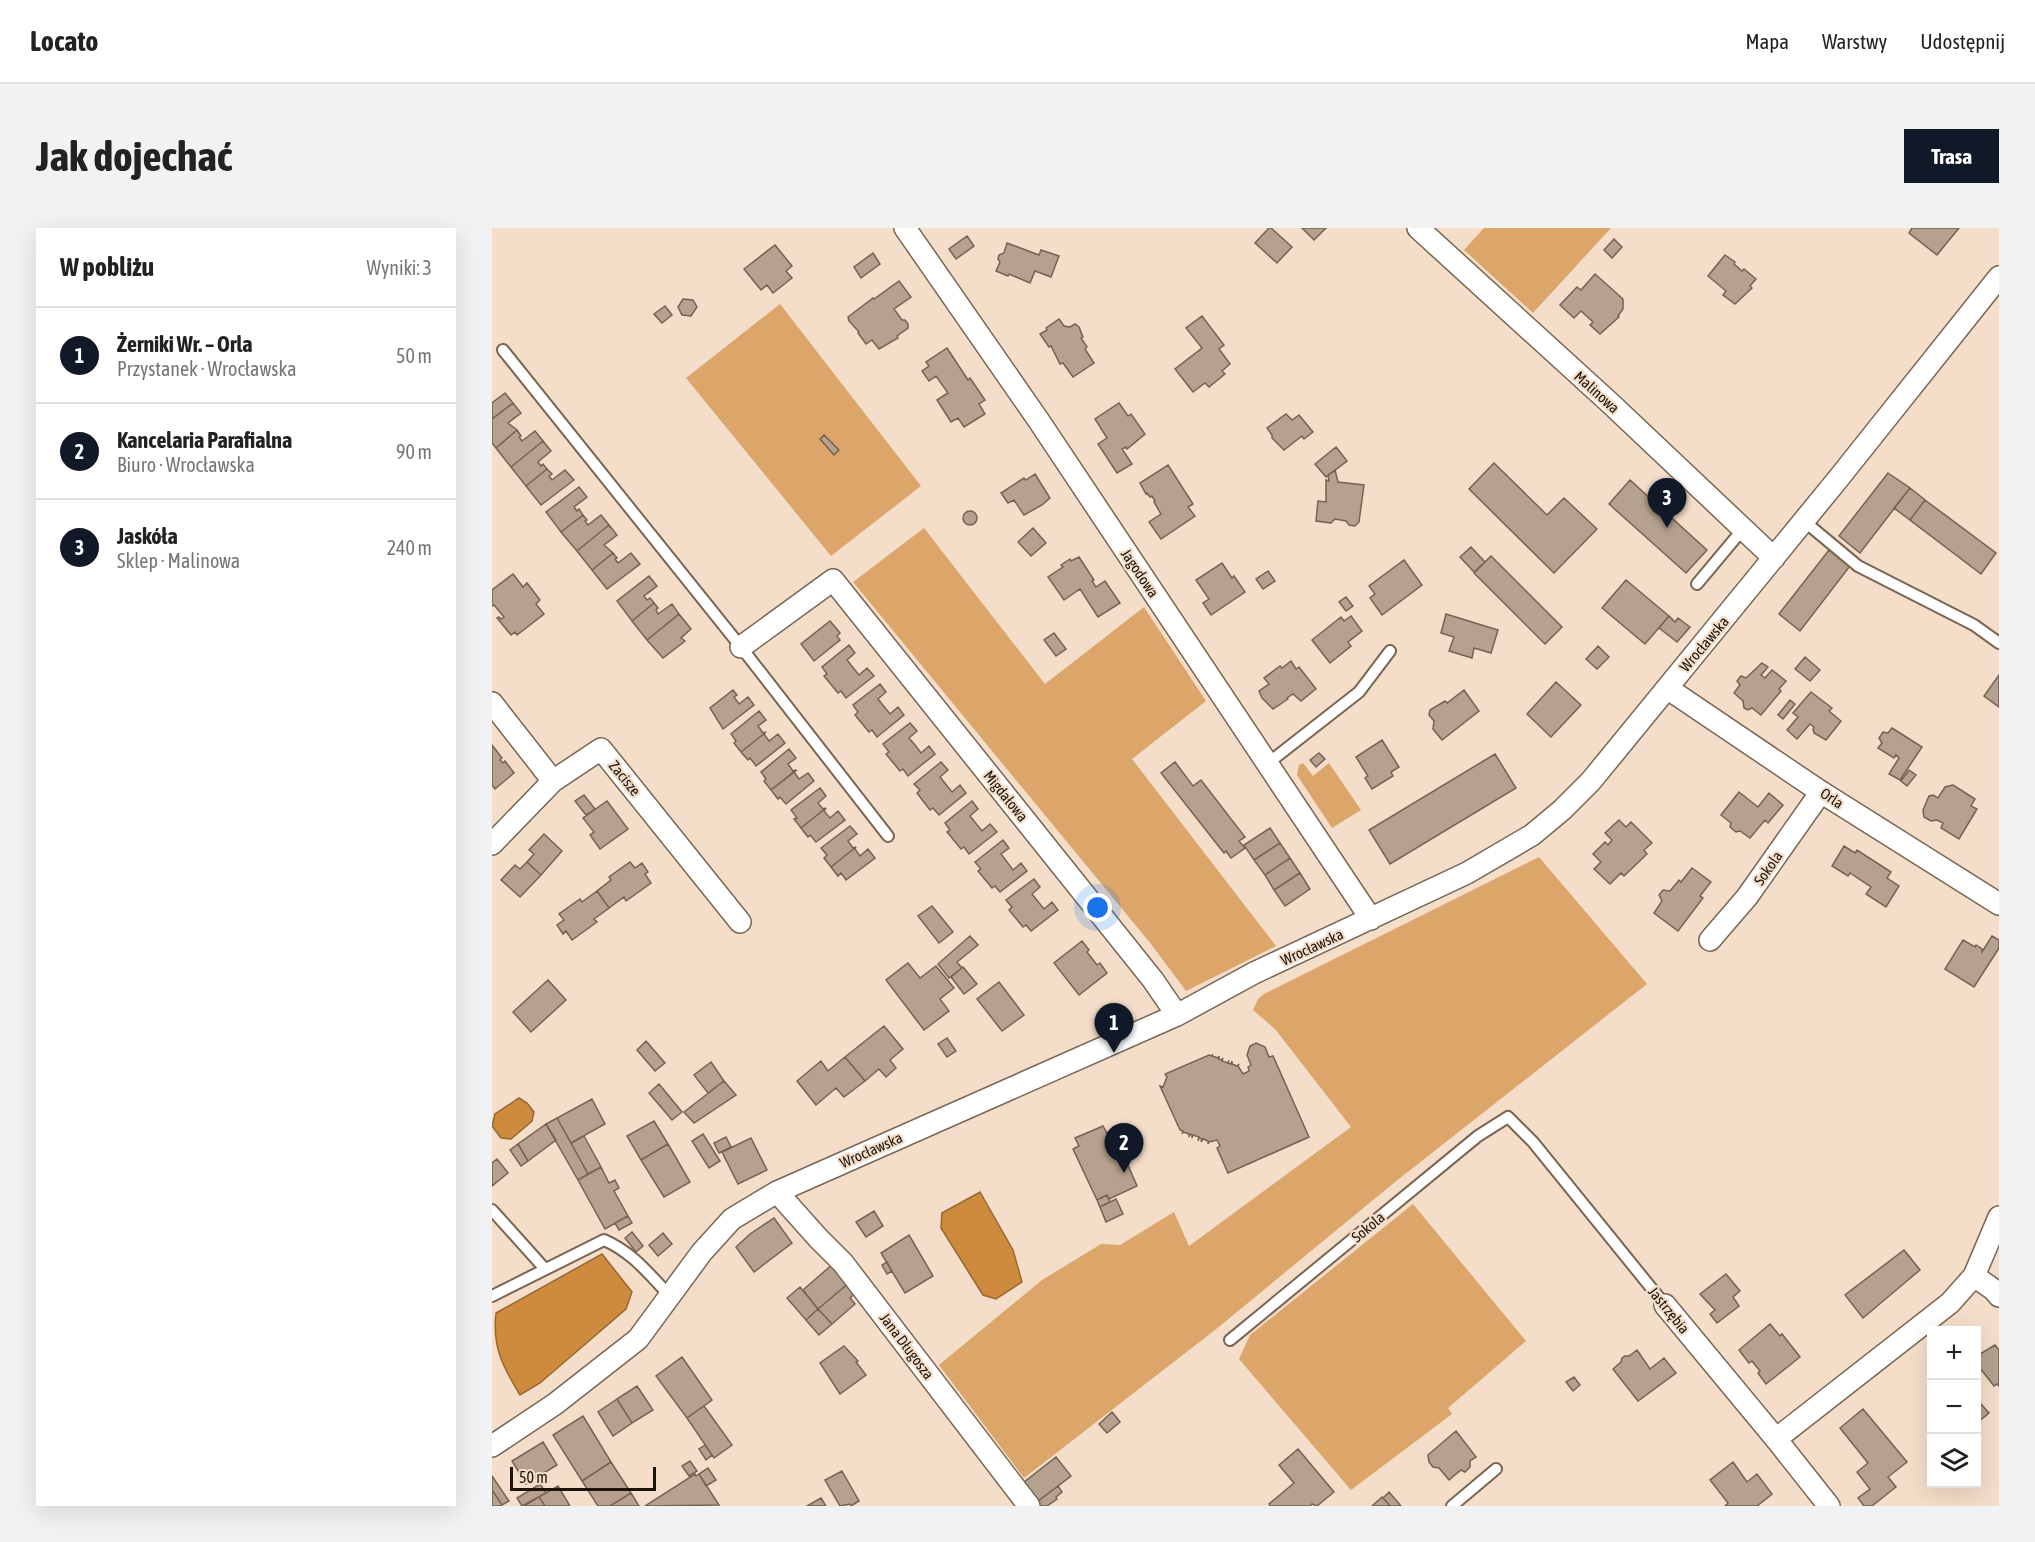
<!DOCTYPE html>
<html lang="pl">
<head>
<meta charset="utf-8">
<style>
	:root { --surface:#fff; --page:#f2f2f2; --text:#222; --muted:#767676; --line:#e0e0e0; --accent:#111827 }
	body { margin:0; font-family:"Asap Condensed",sans-serif; background:var(--page); color:var(--text) }
	.controls { position:absolute; right:18px; bottom:18px; display:grid; overflow:hidden; border-radius:0px; box-shadow:0 6px 24px #0002 }
	.controls button { width:54px; height:54px; display:grid; place-items:center; padding:0; border:0; border-bottom:2px solid var(--line); background:var(--surface); color:var(--text); font:30px sans-serif }
	.scale { position:absolute; left:18px; bottom:15px; width:146px; box-sizing:border-box; padding-left:6px; border:3px solid #1b140d; border-top:0; font-size:16px; line-height:21px; white-space:nowrap; color:#1b140d; -webkit-text-stroke:4px #f4dec9; paint-order:stroke }
	.you { position:absolute; left:606px; top:680px; width:21px; height:21px; margin:-15px; border:4px solid #fff; border-radius:50%; background:#1a73e8; box-shadow:0 0 0 9px #1a73e833 }
	.badge { display:grid; place-items:center; width:39px; height:39px; border-radius:50%; background:var(--accent); color:#fff; font-size:20px; font-weight:700 }
	.pin { position:absolute; translate:-50% -50px; filter:drop-shadow(0 2px 3px #0008) }
	.pin::after { content:''; position:absolute; top:32px; width:21px; height:18px; background:inherit; clip-path:polygon(0 0,100% 0,50% 100%) }
	.list { margin:0; padding:0; list-style:none }
	h2 { display:flex; justify-content:space-between; align-items:center; height:78px; margin:0; padding:0 24px; font-size:26px }
	h2 small { font-size:20px; font-weight:400; color:var(--muted) }
	.list li { display:grid; grid-template-columns:39px 1fr auto; gap:18px; align-items:center; box-sizing:border-box; height:96px; padding:0 24px; border-top:2px solid var(--line) }
	.list b { display:block; font-size:22px; white-space:nowrap }
	.list p { margin:0; font-size:20px; white-space:nowrap; color:var(--muted) }
	.list em { font-size:20px; font-style:normal; color:var(--muted) }
	.icon { flex:none; width:33px; height:33px; fill:none; stroke:currentColor; stroke-width:2; stroke-linecap:round; stroke-linejoin:round }
	.map { position:relative; flex:none; width:1507px; height:1278px; overflow:hidden; border-radius:0px }
	header { display:flex; align-items:center; gap:36px; box-sizing:border-box; height:84px; padding:0 30px; background:var(--surface); border-bottom:2px solid var(--line) }
	header strong { font-size:28px }
	nav { display:flex; gap:33px; margin-inline-start:auto; font-size:21px }
	.intro { display:flex; align-items:center; justify-content:space-between; box-sizing:border-box; height:144px; padding:0 36px }
	h1 { margin:0; font-size:42px }
	.button { padding:15px 27px; border-radius:0px; background:var(--accent); color:#fff; font-size:21px; font-weight:700 }
	main { display:flex; gap:36px; padding:0 36px }
	aside { flex:1; background:var(--surface); border-radius:0px; box-shadow:0 6px 24px #0002 }
	.map>svg:first-child { display:block }
	.green { fill:#dca56a }
	.water { fill:#ce8b3e; stroke:#98672f; stroke-width:1.5 }
	.building { fill:#b5a18d; stroke:#756250; stroke-width:1.5 }
	.lines { fill:none; stroke-linecap:round; stroke-linejoin:round }
	.service-casing { stroke:#786653; stroke-width:14 }
	.minor-casing { stroke:#786653; stroke-width:24 }
	.service { stroke:#fff; stroke-width:10 }
	.minor { stroke:#fff; stroke-width:21 }
	.labels { text-anchor:middle; dominant-baseline:central; stroke-width:4.5; stroke-linejoin:round; paint-order:stroke }
	.street-label { font-size:15px; fill:#1b140d; stroke:#f4dec9 }
</style>
</head>
<body>
<header>
<strong>Locato</strong>
<nav><a>Mapa</a><a>Warstwy</a><a>Udostępnij</a></nav>
</header>
<div class="intro"><h1>Jak dojechać</h1><a class="button">Trasa</a></div>
<main>
<aside>
<h2>W pobliżu<small>Wyniki: 3</small></h2>
<ul class="list">
<li><span class="badge">1</span><div><b>Żerniki Wr. – Orla</b><p>Przystanek · Wrocławska</p></div><em>50 m</em></li>
<li><span class="badge">2</span><div><b>Kancelaria Parafialna</b><p>Biuro · Wrocławska</p></div><em>90 m</em></li>
<li><span class="badge">3</span><div><b>Jaskóła</b><p>Sklep · Malinowa</p></div><em>240 m</em></li>
</ul>
</aside>
<div class="map">
<svg width="1507" height="1278" viewBox="0 0 1507 1278">
	<rect width="100%" height="100%" fill="#f4dec9"/>
	<path class="green" d="M992 0H1119L1041 85 972 22Z
		M288 76 429 258 339 328 194 150Z
		M432 300 553 456 652 379 714 473 640 531 784 718 694 763 659 716 361 354Z
		M811 535 821 548 837 535 869 582 840 600 805 547 807 537Z
		M1047 629 1155 756 903 954 723 1102 532 1250 447 1137 550 1052 609 1016 628 1017 682 984 697 1018 859 899 783 801 761 782 766 771 772 766Z
		M921 976 1034 1113 956 1180 960 1186 859 1262 747 1131 758 1107Z"/>
	<path class="water" d="M27 870 35 875 42 884 40 893 19 911 9 910 0 898 3 886Z
		M488 964 521 1022 530 1054 504 1071 491 1067 449 1000 450 985Z
		M110 1026 140 1064 134 1081 48 1155 28 1167C11 1139 0 1119 4 1085Z"/>
	<path class="building" d="M777 0H779L800 19 785 35 763 15Z
		M810 0H834L822 12Z
		M1420 0H1467L1445 27 1417 5Z
		M475 8 482 18 464 31 457 21Z
		M1122 11 1130 19 1120 30 1112 22Z
		M515 15 547 27 549 22 567 28 559 49 543 43 538 55 517 46 516 48 504 43 508 34 506 31 507 27 512 25Z
		M283 17 300 38 294 43 300 50 281 65 275 57 269 62 252 41Z
		M381 25 388 36 369 50 362 39Z
		M1233 27 1243 34 1242 36 1250 43 1252 41 1264 51 1258 58 1260 60 1243 76 1231 67 1234 63 1216 48Z
		M1103 46 1131 71V81L1126 88 1127 89 1108 106 1098 97 1101 94 1089 83 1082 90 1068 77 1085 59 1089 62Z
		M407 53 419 69 402 81 410 92H413L416 96V100L405 108 406 110 387 121 380 112 374 116 366 105 367 104 357 93 356 89 381 70 382 71Z
		M191 71 201 72 205 79 199 88 190 87 186 79Z
		M173 78 180 87 170 95 162 86Z
		M710 88 732 117 727 121 738 136 730 143 733 146 717 159 713 155 701 164 683 141 710 120 694 100Z
		M567 91 572 98 578 99 583 96 587 99 591 109 589 110 595 119 593 121 602 135 581 149 571 135 568 136 559 118 557 119 548 106 555 102 554 100Z
		M455 120 476 152 478 150 493 172 487 176 493 186 472 199 466 190 459 194 445 172 456 165 444 148 437 153 430 143 437 138 434 134Z
		M13 165 21 175 0 191V175Z
		M21 175 29 185 16 195 25 202 4 220 0 215V191Z
		M627 175 636 188 639 186 653 206 635 221 634 219 630 221 640 236 625 245 606 216 615 210 603 191Z
		M794 186 800 192 807 187 821 204 812 211 810 208 792 222 780 210V207L775 200Z
		M25 202 29 208 27 209 30 213 43 203 51 213 19 239 4 220Z
		M332 207 347 222 342 227 328 211Z
		M51 213 59 223 46 234 49 238 51 236 55 241 34 258 19 239Z
		M844 219 855 233 834 249 823 236Z
		M1002 235 1055 287 1072 270 1105 301 1062 345 977 261Z
		M676 237 701 276 696 279 703 288 669 311 657 294 669 286 662 274 663 273 660 268 658 269 655 265 654 266 648 255Z
		M55 241 60 246 57 248 60 252 73 242 82 252 49 277 34 258Z
		M843 242 846 254 872 257 867 294 863 298 857 297 854 293 843 291 839 295 824 293 826 273 834 274V252L837 253 836 247Z
		M1396 245 1418 260 1368 325 1347 308Z
		M543 246 558 270 550 277 532 287 522 272 516 275 509 265 532 250 534 252Z
		M1138 252 1215 322 1194 345 1117 276Z
		M87 259 95 269 82 279 85 283 87 281 91 287 69 304 54 284Z
		M1418 260 1433 272 1418 292 1402 280Z
		M1433 272 1504 325 1489 346 1418 292Z
		M471 290a7 7 0 1 1 14 0a7 7 0 1 1-14 0Z
		M91 287 95 292 93 293 96 297 109 287 117 297 85 323 69 304Z
		M117 297 125 307 112 317 121 325 100 342 85 323Z
		M541 300 554 315 539 328 526 314Z
		M979 319 993 334 982 344 968 329Z
		M1337 322 1358 338 1308 403 1287 386Z
		M121 325 125 330 123 331 126 335 139 325 148 336 115 361 100 342Z
		M999 328 1070 399 1053 416 982 345Z
		M587 329 602 352 600 353 604 359 613 353 628 375 606 389 588 361 572 372 556 349 571 339 569 337 578 331 579 333Z
		M912 332 930 357 890 387 878 370 883 366 877 358Z
		M730 335 740 350 742 348 753 364 719 387 711 375 717 371 704 352Z
		M776 343 783 353 771 361 764 351Z
		M21 346 31 359 35 355 48 372 44 376 52 386 25 407 23 404 19 407 5 390 7 389 9 391 12 389 2 377 0 378V362Z
		M157 348 165 358 152 368 155 372 158 370 162 375 140 393 125 373Z
		M1134 352 1177 388 1153 416 1110 380Z
		M854 369 861 378 854 383 847 374Z
		M162 375 166 380 164 382 166 386 180 376 187 386 155 412 140 393Z
		M187 386 199 401 189 410 193 413 171 430 155 412Z
		M954 386 1006 402 999 425 982 420 980 430 957 423 962 409 949 405Z
		M859 388 870 403 856 414 859 418 838 435 820 412 849 389 852 393Z
		M1177 388 1183 394 1186 390 1198 399 1185 414 1167 400Z
		M338 393 348 405 345 408 348 412 322 433 309 416Z
		M562 405 574 421 564 428 552 412Z
		M357 417 363 425 355 432 367 447 375 440 382 448 354 470 349 463 346 465 332 448 335 446 330 439Z
		M1106 418 1117 429 1105 441 1094 431Z
		M1313 429 1328 442 1318 453 1303 441Z
		M799 433 804 441 807 439 824 461 809 473 801 466 795 470 796 471 781 481 770 470 767 463 777 456 772 450 788 438 790 440Z
		M1270 435 1276 439 1269 447 1273 450 1280 442 1294 453 1287 461 1289 463 1269 487 1260 480 1256 482 1252 480 1251 473 1242 465 1248 457 1245 453 1249 448 1254 450Z
		M1507 447V479L1492 468Z
		M1064 454 1089 477 1059 509 1035 486Z
		M388 456 394 464 386 471 398 486 406 479 412 487 385 509 380 502 377 504 363 487 366 484 361 477Z
		M241 462 245 467 242 469 247 476 256 469 262 477 231 501 218 480Z
		M972 462 987 483 950 512 941 501 942 493 937 487 938 482 953 473 955 475Z
		M1319 464 1340 480 1337 483 1349 493 1334 512 1322 505 1321 501 1322 499 1318 496 1305 511 1295 502 1306 489 1301 485Z
		M1298 472 1303 476 1291 491 1286 487Z
		M267 483 274 492 266 498 271 505 274 504 249 524 242 515 244 513 239 506Z
		M418 495 425 503 417 510 423 517 429 525 437 518 443 526 416 548 411 541 408 543 394 526 397 524 391 516Z
		M1400 500 1430 519 1408 552 1397 546 1407 530 1404 527 1402 530 1386 520 1390 515 1387 510 1391 504 1396 505Z
		M274 504 272 506 277 513 286 506 293 515 264 538 258 530 256 532 249 524Z
		M890 512 907 539 899 544 901 548 880 561 873 550 876 548 864 529Z
		M0 517 10 530 8 532 11 535 13 533 22 545 3 561 0 557Z
		M297 521 304 530 296 536 301 543 304 542 279 562 272 553 274 551 269 544Z
		M827 525 833 531 824 539 818 532Z
		M1003 526 1024 560 898 636 877 602Z
		M449 534 456 542 448 549 460 564 468 557 474 565 447 587 441 580 438 582 425 565 428 562 422 556Z
		M683 534 701 558 709 552 753 609 747 613 753 620 739 630 734 623 732 625 669 545Z
		M305 542 302 544 307 551 316 545 322 553 294 576 288 569 286 571 279 562Z
		M1417 542 1424 547 1415 558 1409 553Z
		M1461 557 1483 571 1479 578 1485 581 1467 611 1449 600 1451 595 1445 592 1439 593 1432 589 1431 582 1437 568 1441 567 1446 570 1453 559Z
		M328 560 334 568 326 575 331 581 334 580 309 600 302 591 305 590 299 582Z
		M1247 564 1266 579 1277 565 1291 577 1276 595 1273 592 1258 610 1248 603 1244 604 1238 599 1239 595 1229 587Z
		M92 567 103 581 94 587 83 573Z
		M115 573 136 601 108 621 98 607 102 604 91 590Z
		M480 573 486 581 478 588 490 603 498 596 505 604 477 626 472 619 469 621 455 604 458 602 453 595Z
		M334 580 332 583 338 590 346 583 353 592 324 614 318 607 316 609 309 600Z
		M1127 592 1134 599 1139 594 1160 615 1152 622 1155 626 1132 648 1129 645 1118 656 1102 641 1109 634 1101 626 1113 614 1116 617 1120 612 1113 605Z
		M358 598 365 606 356 613 361 620 364 619 339 639 332 630 335 627 329 620Z
		M778 600 788 615 762 632 752 617Z
		M52 606 70 623 49 647 35 634 42 626 37 622Z
		M511 612 517 620 509 626 521 642 529 635 535 643 508 664 503 658 500 660 486 643 489 641 483 634Z
		M788 615 798 630 773 647 762 632Z
		M1352 618 1363 625 1365 622 1399 644 1395 650 1407 658 1394 679 1374 666 1379 659 1358 645 1356 648 1340 638Z
		M364 619 363 621 368 628 376 621 383 630 354 652 349 645 346 648 339 639Z
		M798 630 808 645 782 662 773 647Z
		M35 634 49 647 28 669 9 652 23 637 28 641Z
		M138 634 143 640 150 635 156 644 153 646 159 655 134 673 132 669 117 680 105 663 119 652 117 649Z
		M1200 640 1219 654 1208 668 1211 670 1186 703 1162 685 1170 673 1167 667 1171 662 1178 663 1187 652 1189 654Z
		M808 645 818 661 793 678 782 662Z
		M542 651 548 659 540 666 552 681 560 674 566 682 539 703 534 697 531 699 517 682 520 679 514 672Z
		M105 663 117 680 102 691 105 694 80 712 74 703 71 706 65 697 72 692 67 686 88 671 90 674Z
		M440 678 461 704 447 715 426 688Z
		M478 708 486 717 465 734 470 740 457 750 446 736Z
		M1500 708 1507 712V720L1482 759 1453 741 1471 712 1483 719 1484 717 1490 721V724Z
		M590 713 597 722 595 724 605 737 608 735 615 745 587 767 562 735Z
		M416 735 428 750 444 738 462 760 448 771 457 783 432 802 394 752Z
		M471 739 485 756 472 766 459 749Z
		M56 752 74 772 39 804 21 784Z
		M507 754 532 787 510 803 485 771Z
		M392 798 411 821 398 832 404 840 394 849 387 841 373 853 353 829Z
		M455 810 464 823 455 829 446 816Z
		M154 813 173 835 163 843 145 822Z
		M764 815 773 819 777 829 781 828 817 909 736 945 725 920 728 918 725 912 717 914 716 916V913L711 911 709 914 710 911 707 910 706 913 707 909 701 907 700 910V907L698 906 697 909V906L691 904 690 906 691 903 688 902 668 858 671 859 675 849 673 846 717 827 720 828 721 826 720 828 726 830 727 828V831L729 832 731 830 730 833 736 835 737 832 736 835 739 836 740 833V836L745 838 747 836 746 838 751 846 757 843 756 839 759 837 755 827 758 818Z
		M353 829 373 853 352 869 344 860 324 877 305 853 329 833 336 843Z
		M219 834 232 853 216 865 202 847Z
		M232 853 244 867 202 895 192 884Z
		M167 856 190 884 180 892 157 865Z
		M100 871 113 896 79 915 65 890Z
		M65 890 96 946 86 952 54 896Z
		M162 893 176 916 149 932 135 908Z
		M54 896 64 912 36 933 26 916Z
		M611 898 615 905 621 903 645 958 617 971 615 967 605 972 581 921 587 918 583 910Z
		M211 906 228 933 217 940 200 913Z
		M92 908 109 939 96 946 79 915Z
		M234 909 239 919 227 925 222 915Z
		M259 910 275 942 246 956 230 924Z
		M26 916 36 933 29 938 18 922Z
		M176 916 198 954 172 969 149 932Z
		M5 931 16 945 0 958V935Z
		M109 939 117 955 123 952 127 960 122 963 136 988 113 1001 86 952Z
		M615 967 618 974 608 979 605 972Z
		M624 971 631 986 614 994 608 979Z
		M382 983 391 998 374 1009 364 994Z
		M136 988 140 995 127 1002 123 995Z
		M282 990 300 1015 262 1044 244 1019 258 1006Z
		M140 1004 151 1018 144 1024 133 1010Z
		M171 1005 180 1016 166 1028 157 1017Z
		M417 1007 441 1048 413 1065 389 1025Z
		M1412 1022 1428 1042 1371 1090 1353 1067Z
		M395 1034 400 1043 395 1046 390 1037Z
		M342 1035 358 1054 326 1081 311 1062Z
		M1234 1046 1248 1063 1241 1069 1247 1078 1225 1095 1218 1086 1223 1082 1208 1066Z
		M358 1054 366 1063 358 1070 363 1076 340 1096 326 1081Z
		M308 1059 326 1081 314 1092 295 1070Z
		M326 1081 340 1096 327 1107 314 1092Z
		M1278 1096 1288 1108 1290 1106 1308 1129 1274 1156 1266 1145 1268 1143 1260 1133 1257 1135 1247 1122Z
		M1503 1117 1507 1122V1158L1505 1156 1502 1158 1484 1135V1132L1489 1128 1488 1126Z
		M352 1118 366 1133 364 1134 374 1147 348 1166 328 1135Z
		M1145 1122 1158 1141 1172 1130 1184 1145 1146 1173 1121 1141 1129 1134 1130 1130 1133 1128H1137Z
		M190 1129 220 1172 195 1190 164 1148Z
		M1082 1149 1088 1157 1081 1163 1074 1154Z
		M145 1158 161 1182 140 1195 125 1171Z
		M125 1171 140 1195 121 1208 106 1184Z
		M1488 1175 1497 1185 1484 1196V1178Z
		M212 1178 240 1217 222 1230 195 1190Z
		M1371 1181 1415 1234 1396 1249 1404 1259 1380 1278H1372L1366 1270 1378 1261 1365 1244 1376 1235 1348 1200Z
		M620 1184 628 1194 615 1205 607 1196Z
		M91 1188 119 1234 90 1253 61 1207Z
		M964 1203 984 1229 978 1233V1239L973 1244 969 1242 957 1252 947 1240 941 1239 937 1234 936 1227Z
		M51 1214 65 1237 34 1256 20 1233Z
		M213 1217 220 1227 214 1232 207 1221Z
		M806 1221 842 1264 825 1278 820 1276 818 1278H778L777 1276 802 1255 787 1237Z
		M564 1229 579 1248 545 1274 531 1255Z
		M198 1233 205 1243 197 1248 190 1238Z
		M119 1234 139 1265 118 1278H106L90 1253Z
		M1241 1234 1255 1254 1265 1246 1280 1266 1265 1278H1233L1236 1275 1218 1252Z
		M216 1240 224 1252 214 1258 207 1246Z
		M350 1243 367 1273 359 1278 358 1276 348 1278 333 1252Z
		M203 1246 204 1248 207 1246 227 1277 153 1278Z
		M0 1248 17 1273 10 1277 0 1262Z
		M48 1256 54 1265 30 1278 25 1270Z
		M66 1258 78 1278H53L47 1269Z
		M566 1258 570 1264 564 1269 565 1271 555 1278H548L545 1274Z
		M0 1262 10 1277 8 1278H0Z
		M897 1264 909 1278H898L891 1270Z
		M139 1265 147 1278H118Z
		M47 1269 53 1278H32Z
		M890 1269 898 1278H880Z
		M329 1270 334 1278H315Z"/>
	<g class="lines">
		<defs>
			<path id="service" d="M11 122 249 419 396 608
				M1312 293 1366 338 1482 397 1507 415
				M1205 356 1251 301
				M775 536 867 464 898 423
				M0 982 53 1041
				M0 1068 112 1012C140 1024 157 1046 178 1068
				M738 1112 986 908 1016 889 1041 914 1173 1077
				M960 1278 1004 1241"/>
			<path id="minor" d="M413 0 547 193 879 691
				M926 0 1118 175 1282 330
				M249 419 341 352 661 752 685 787
				M1175 460 1329 564 1507 676
				M0 475 61 553
				M0 616 61 553 109 521 248 694
				M1218 712 1255 669 1329 564
				M285 964 326 1010 351 1035 537 1278
				M1482 1048 1502 1062 1507 1068
				M1173 1077 1284 1211 1337 1278
				M1284 1211 1458 1075 1482 1048 1507 989
				M0 1218 63 1176 146 1111 210 1024 240 991 285 964 685 787 762 745 975 645 1040 607 1070 582 1099 553 1346 251 1507 49"/>
		</defs>
		<use href="#service" class="service-casing"/>
		<use href="#minor" class="minor-casing"/>
		<use href="#service" class="service"/>
		<use href="#minor" class="minor"/>
	</g>
	<g class="labels">
		<g class="street-label">
			<text transform="translate(1105 164) rotate(42)">Malinowa</text>
			<text transform="translate(648 345) rotate(56)">Jagodowa</text>
			<text transform="translate(1212 416) rotate(-50)">Wrocławska</text>
			<text transform="translate(133 550) rotate(51)">Zacisze</text>
			<text transform="translate(514 568) rotate(51)">Migdałowa</text>
			<text transform="translate(1340 570) rotate(33)">Orla</text>
			<text transform="translate(1276 640) rotate(-55)">Sokola</text>
			<text transform="translate(820 719) rotate(-25)">Wrocławska</text>
			<text transform="translate(379 922) rotate(-24)">Wrocławska</text>
			<text transform="translate(876 999) rotate(-40)">Sokola</text>
			<text transform="translate(1177 1082) rotate(51)">Jastrzębia</text>
			<text transform="translate(415 1118) rotate(53)">Jana Długosza</text>
		</g>
	</g>
</svg>
<div class="controls">
<button>+</button>
<button>−</button>
<button><svg class="icon" aria-label="layers" viewBox="0 0 24 24"><path d="M12 4l9 5-9 5-9-5zM3 14l9 5 9-5"/></svg></button>
</div>
<div class="scale">50 m</div>
<div class="you"></div>
<div class="pin badge" style="left:622px;top:825px">1</div>
<div class="pin badge" style="left:632px;top:945px">2</div>
<div class="pin badge" style="left:1175px;top:300px">3</div>
</div>
</main>
</body>
</html>
